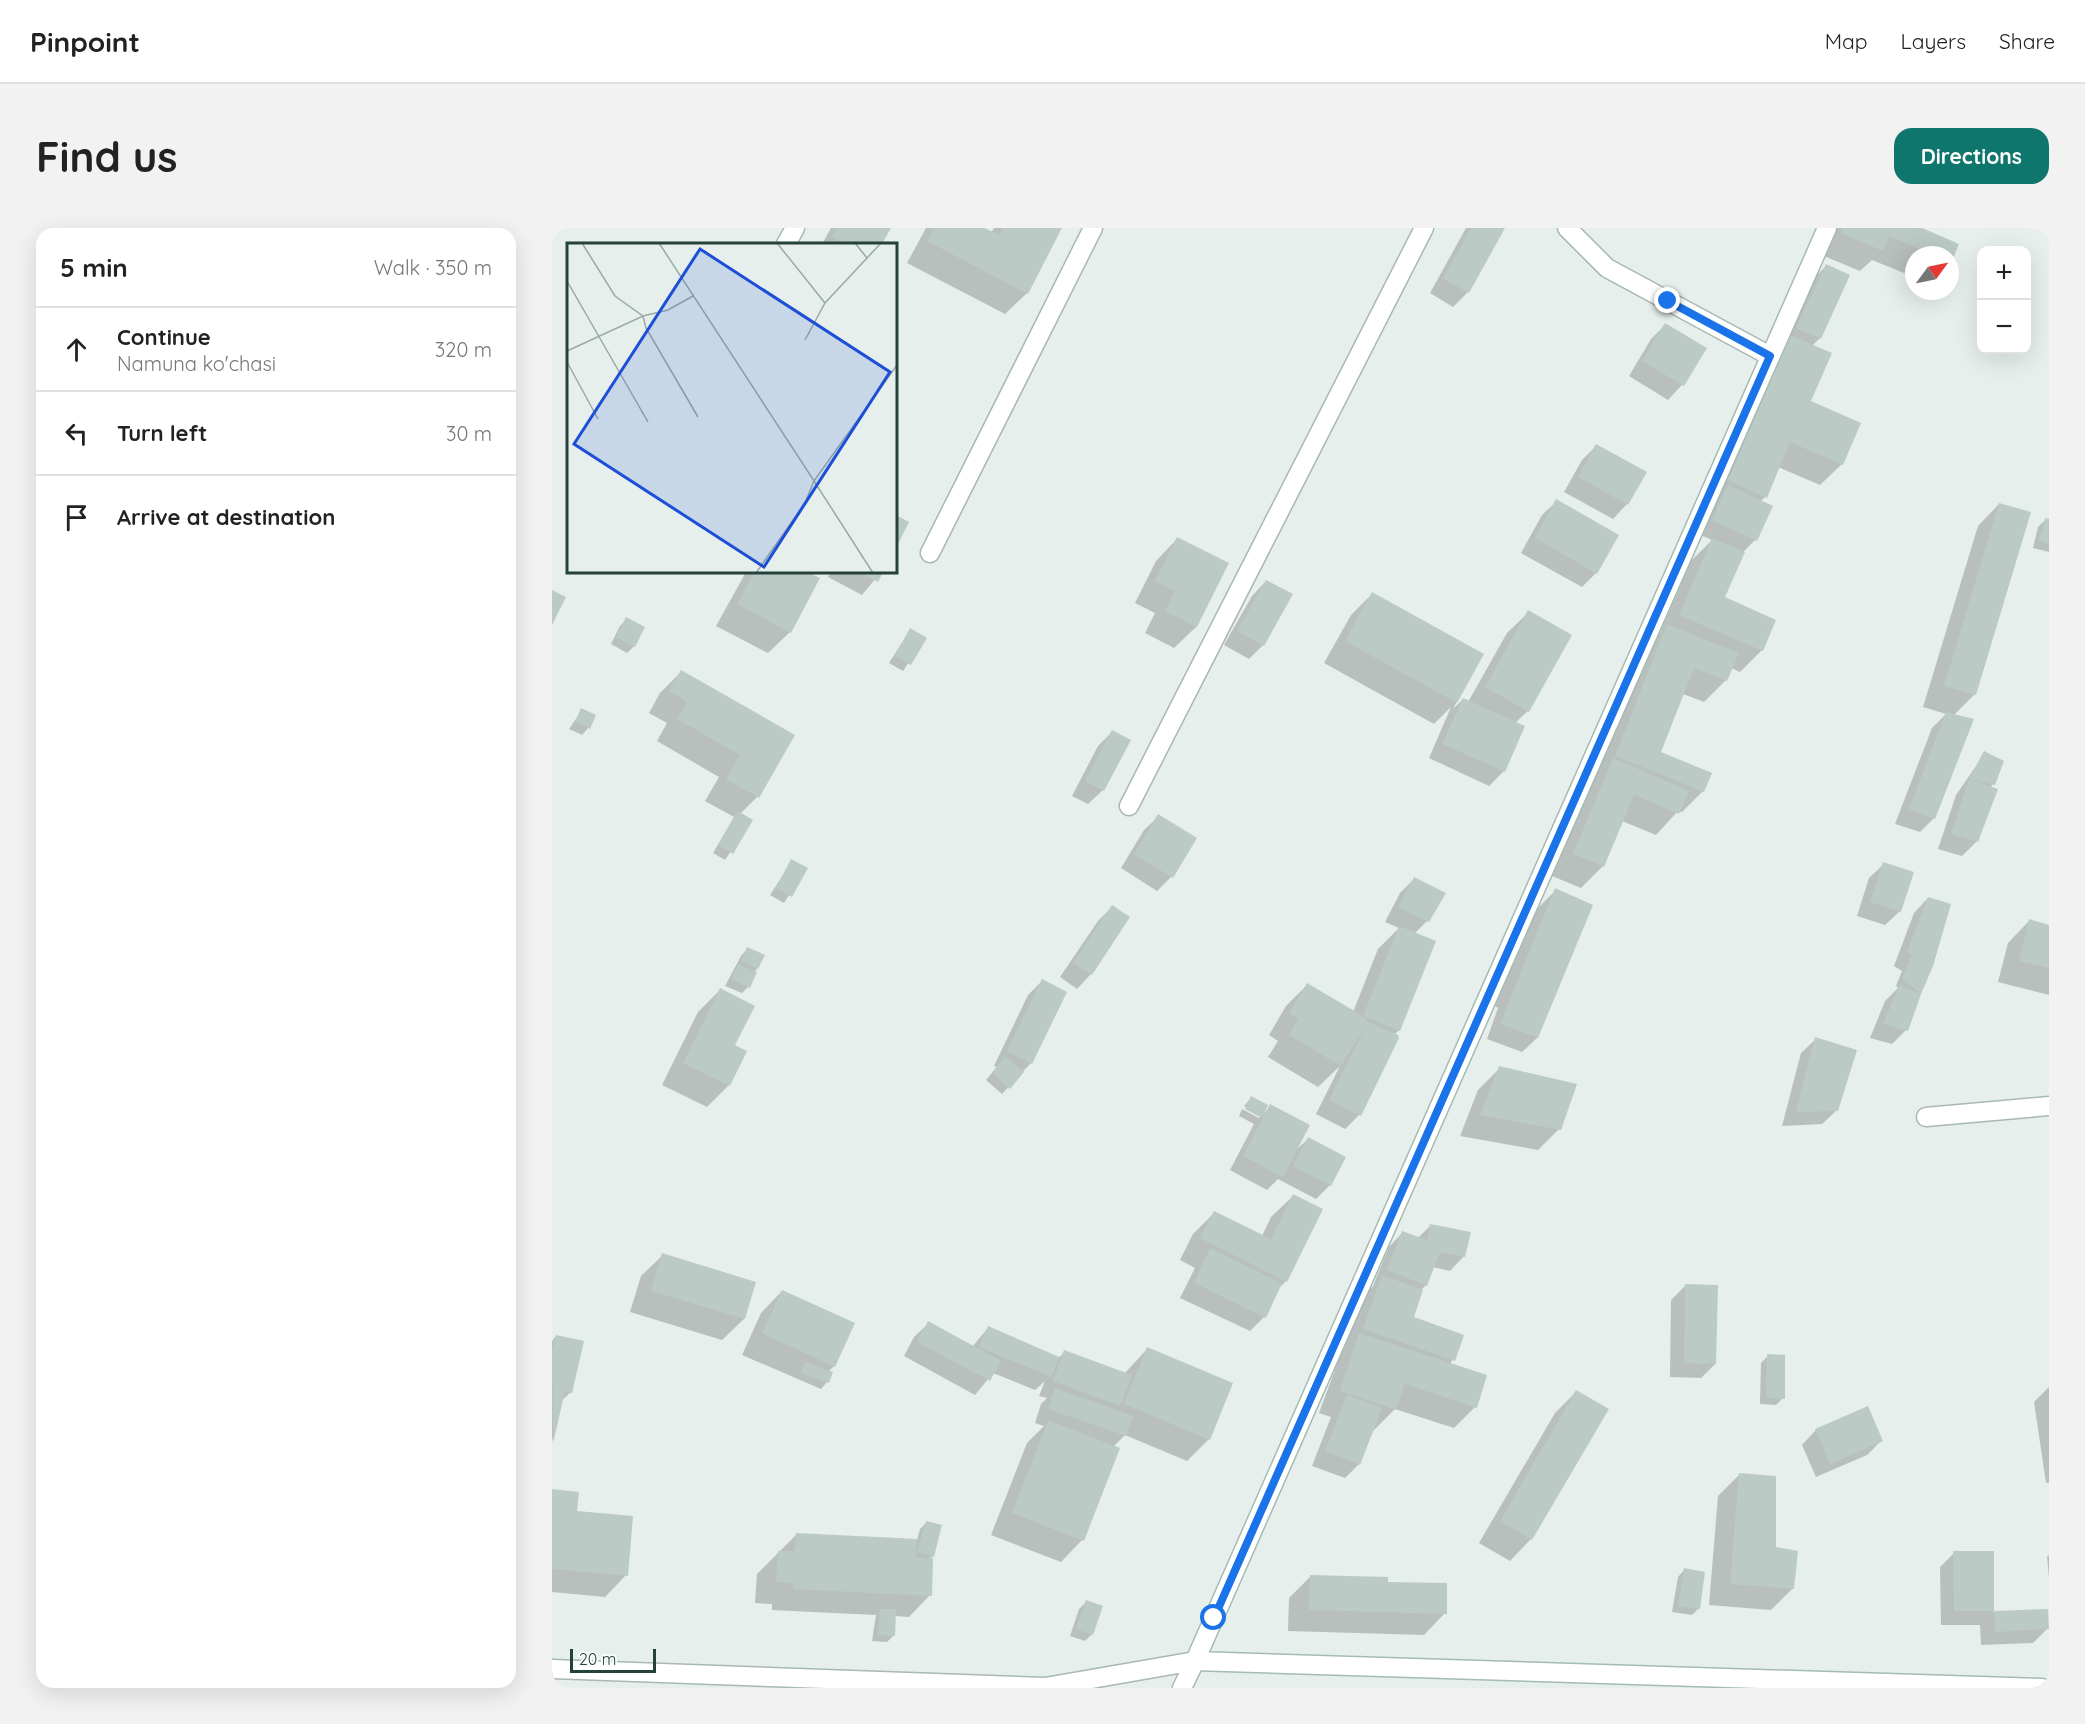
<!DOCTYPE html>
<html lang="en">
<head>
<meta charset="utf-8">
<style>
	:root { --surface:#fff; --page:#f2f2f2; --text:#222; --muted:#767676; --line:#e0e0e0; --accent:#0f766e }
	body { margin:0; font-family:Quicksand,sans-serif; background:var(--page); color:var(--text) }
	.controls { position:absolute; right:18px; top:18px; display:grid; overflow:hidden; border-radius:12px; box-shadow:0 6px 24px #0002 }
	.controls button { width:54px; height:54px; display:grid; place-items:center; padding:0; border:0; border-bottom:2px solid var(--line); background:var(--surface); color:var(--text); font:30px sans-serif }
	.compass { position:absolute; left:1353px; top:18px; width:54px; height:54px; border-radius:50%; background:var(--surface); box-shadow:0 6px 24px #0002; rotate:57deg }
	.scale { position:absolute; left:18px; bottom:15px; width:86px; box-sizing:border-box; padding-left:6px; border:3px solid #24423a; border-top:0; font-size:16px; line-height:21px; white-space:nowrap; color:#24423a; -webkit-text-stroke:4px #f7fbf9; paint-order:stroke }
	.stop { position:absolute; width:18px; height:18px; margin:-14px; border:4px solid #1a73e8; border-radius:50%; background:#fff }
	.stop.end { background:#1a73e8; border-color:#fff; box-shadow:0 2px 6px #0008 }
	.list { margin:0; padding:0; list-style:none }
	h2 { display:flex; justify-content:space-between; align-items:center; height:78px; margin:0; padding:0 24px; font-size:26px }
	h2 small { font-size:20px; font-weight:400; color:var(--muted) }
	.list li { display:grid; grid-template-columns:39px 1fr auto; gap:18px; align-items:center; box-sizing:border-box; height:84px; padding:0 24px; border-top:2px solid var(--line) }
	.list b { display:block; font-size:22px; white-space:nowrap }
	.list p { margin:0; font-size:20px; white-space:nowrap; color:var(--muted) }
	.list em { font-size:20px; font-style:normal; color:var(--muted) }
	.icon { flex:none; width:33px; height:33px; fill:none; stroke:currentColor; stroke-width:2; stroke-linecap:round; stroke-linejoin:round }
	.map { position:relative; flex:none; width:1497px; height:1460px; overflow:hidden; border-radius:18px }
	header { display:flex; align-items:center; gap:36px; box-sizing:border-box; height:84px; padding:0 30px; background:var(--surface); border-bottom:2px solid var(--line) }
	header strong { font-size:28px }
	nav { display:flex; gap:33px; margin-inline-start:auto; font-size:21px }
	.intro { display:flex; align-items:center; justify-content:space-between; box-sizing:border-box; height:144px; padding:0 36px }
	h1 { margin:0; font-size:42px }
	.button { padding:15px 27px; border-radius:18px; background:var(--accent); color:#fff; font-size:21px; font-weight:700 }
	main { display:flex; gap:36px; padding:0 36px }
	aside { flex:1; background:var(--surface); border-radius:18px; box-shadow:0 6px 24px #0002 }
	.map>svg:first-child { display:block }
	.shadow { fill:#0003 }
	.building { fill:#bbcac4 }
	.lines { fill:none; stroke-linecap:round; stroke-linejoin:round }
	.minor-casing { stroke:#a8b8b2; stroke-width:21 }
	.tertiary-casing { stroke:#a8b8b2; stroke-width:21 }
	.secondary-casing { stroke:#a4bbb3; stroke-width:21 }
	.minor { stroke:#fff; stroke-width:18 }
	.tertiary { stroke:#fff; stroke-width:18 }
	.secondary { stroke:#fff; stroke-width:18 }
	.route { stroke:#1a73e8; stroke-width:8 }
	.inset-road { fill:none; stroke:#98aaa4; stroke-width:1.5 }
	.view { fill:#1d4ed8; fill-opacity:0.15; stroke:#1d4ed8; stroke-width:3 }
	.inset-edge { fill:none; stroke:#24423a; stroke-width:3 }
</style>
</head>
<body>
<header>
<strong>Pinpoint</strong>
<nav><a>Map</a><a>Layers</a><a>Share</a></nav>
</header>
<div class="intro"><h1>Find us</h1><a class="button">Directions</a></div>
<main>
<aside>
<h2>5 min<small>Walk · 350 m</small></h2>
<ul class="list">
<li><svg class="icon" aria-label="ahead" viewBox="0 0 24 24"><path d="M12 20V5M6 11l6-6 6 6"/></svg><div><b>Continue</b><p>Namuna ko'chasi</p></div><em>320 m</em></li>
<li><svg class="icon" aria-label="left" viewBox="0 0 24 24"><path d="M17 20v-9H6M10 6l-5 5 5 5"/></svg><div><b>Turn left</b></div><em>30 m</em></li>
<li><svg class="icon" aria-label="arrive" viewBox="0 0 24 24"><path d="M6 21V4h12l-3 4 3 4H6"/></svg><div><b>Arrive at destination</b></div></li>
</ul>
</aside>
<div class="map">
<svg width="1497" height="1460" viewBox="0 0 1497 1460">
	<rect width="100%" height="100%" fill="#e6efeb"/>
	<path class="shadow" d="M279 0H337L329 16H270Z
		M374 0H430L439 5 442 0H508L475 65 453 86 355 35Z
		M914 0H951L915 65 901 79 878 65Z
		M1278 0H1366L1405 16 1398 34V27H1362V49L1320 32 1308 43 1267 26Z
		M1274 38 1268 110 1260 118 1257 174 1290 236 1268 257 1226 239 1213 269 1208 274 1203 312 1190 325 1171 370 1210 422 1188 444 1179 440 1174 452 1152 474 1131 466 1107 525 1151 563 1130 584 1126 583 1104 607 1070 593 1051 638 1029 660 1000 648 1043 550 1094 419 1108 405 1139 333 1160 312 1146 306 1260 52Z
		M1114 96 1153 120 1130 157 1116 172 1077 148 1099 111Z
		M1044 218 1093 244 1075 276 1061 291 1012 264 1030 232Z
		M1005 273 1044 345 1030 359 969 325 990 287Z
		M1447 276 1422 467 1401 488 1382 590 1368 604 1343 596 1380 500 1394 486 1371 479 1426 298Z
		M1493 292 1497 293V324L1481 320 1486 299Z
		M625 311 675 336 644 399 622 420 593 405 603 385 583 375 604 333Z
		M194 344H251L266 351 238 404 216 425 164 398Z
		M279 344H329L310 367 276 349Z
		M714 353 711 417 697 431 672 417 700 368Z
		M820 366 930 426 901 481 911 471 916 474 955 405 977 384 976 483 963 495 952 543 937 558 877 530 899 479 882 496 772 435 799 387Z
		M75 391 82 418 75 425 59 416 68 398Z
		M358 402 373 410 351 443 337 435Z
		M129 444 241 508 205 569 188 586 199 593 173 632 161 625 182 589 153 573 167 549 105 513 115 495 97 485 108 465Z
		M30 482 36 500 30 507 17 501Z
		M560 504 551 562 536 576 520 568 546 518Z
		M1433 525 1441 556 1438 560 1444 562 1424 614 1410 628 1386 621 1404 567Z
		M607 588 619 649 605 663 569 640 592 602Z
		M240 633 254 641 232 675 218 667Z
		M1332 636 1348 683 1333 697 1305 688 1317 650Z
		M863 650 875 693 862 706 882 714 846 803 842 807 807 887 793 901 764 886 788 838 766 859 716 829 726 813 717 807 734 778 755 757 801 784 826 721 847 700 833 694 848 665Z
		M1004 662 985 810 970 824 935 811 946 780 943 778 982 684Z
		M1376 670 1380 737 1354 802 1340 816 1318 810 1333 773 1346 760 1344 758 1350 743 1342 738 1362 685Z
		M560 679 576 690 539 746 525 761 508 749 546 693Z
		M1477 693 1497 698V767L1446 754 1456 715Z
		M195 721 205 740 196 759 190 765 173 758 189 728Z
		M490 753 479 835 450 866 434 852 445 839 442 838 476 767Z
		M168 762 181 818 177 857 155 879 110 857 146 784Z
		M1264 811 1285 882 1270 896 1230 898 1249 825Z
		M948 840 1007 901 986 922 908 908 926 862Z
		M699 870 712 885 719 878 743 923 756 911 778 957 764 971 726 951 715 962 678 942 702 896 687 888 690 881 707 890 709 887 692 878Z
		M741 968 734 1053 725 1062 712 1089 698 1103 628 1070 643 1040 628 1032 641 1006 663 984 710 1008 719 989Z
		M879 997 912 1028 898 1043 881 1039 874 1057 868 1063 860 1090 911 1108 898 1137 923 1179 902 1200 843 1181 821 1203 807 1236 793 1250 760 1238 779 1189 767 1185 809 1071 821 1058 837 1019 851 1004 866 1010Z
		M111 1027 192 1091 170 1112 78 1084 89 1048Z
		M1134 1057 1163 1136 1149 1150 1118 1149 1119 1072Z
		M230 1063 282 1138 276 1144 279 1145 275 1154 269 1161 190 1127 209 1085Z
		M377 1095 420 1119 436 1100 506 1130 513 1124 572 1146 595 1121 657 1211 635 1233 573 1207 561 1219 530 1312 509 1334 439 1307 475 1215 492 1198 483 1195 489 1176 495 1170 487 1168 493 1153 483 1162 441 1145 423 1167 352 1128 362 1109Z
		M4 1108 19 1164 9 1173 0 1213V1113Z
		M1216 1128 1231 1170 1224 1177 1208 1176 1209 1135Z
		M1497 1159V1255H1494L1482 1174Z
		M1024 1164 979 1311 958 1333 927 1315 1003 1185Z
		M1264 1202 1329 1213 1315 1227 1264 1249 1250 1217Z
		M1188 1246 1241 1360 1219 1382 1157 1377 1166 1268Z
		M0 1263 23 1284 74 1347 53 1369 0 1364Z
		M375 1294 381 1328 377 1331 378 1367 357 1389 343 1388 342 1407 335 1414 320 1413 324 1387 220 1382V1376L203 1375 205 1346 245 1306 365 1312 368 1301Z
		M1440 1324 1441 1384 1495 1383V1401L1481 1415 1429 1417 1428 1397H1389L1388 1339 1402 1325Z
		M1497 1327V1350L1495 1329Z
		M1132 1342 1147 1380 1140 1387 1120 1384 1126 1349Z
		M758 1349 835 1355 893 1385 872 1407 736 1403 737 1370Z
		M534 1374 540 1406 533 1413 518 1408 527 1381Z"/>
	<path class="building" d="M284 0H339L330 16H294L280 9Z
		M382 0H433L447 7 451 0H510L476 66 375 13Z
		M919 0H953L917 65 891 51Z
		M1290 0H1370L1407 16 1398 38V27H1381L1337 8 1331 23 1288 5Z
		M1274 36 1298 47 1269 111 1244 100Z
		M1113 95 1155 120 1132 158 1090 133Z
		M1238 107 1280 125 1259 173 1309 195 1291 237 1238 214 1215 270 1176 252Z
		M1044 216 1095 244 1076 277 1026 249Z
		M1176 257 1221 278 1205 313 1160 292Z
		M1004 271 1067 307 1045 346 983 310Z
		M1447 275 1479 284 1424 467 1392 458Z
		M344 287 357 294 344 320Z
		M1493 290 1497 291V316L1487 313Z
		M625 309 677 335 645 399 613 383 623 363 603 353Z
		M1160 310 1193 324 1173 369 1224 392 1211 423 1127 387Z
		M202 344H255L268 350 239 405 185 376Z
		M307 344H331L326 354Z
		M714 352 741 366 712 418 685 403Z
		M0 362 14 369 0 397Z
		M820 364 932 426 905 475 793 413Z
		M976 382 1020 407 977 484 933 459Z
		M74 389 93 399 83 419 64 409Z
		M1115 396 1187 425 1175 453 1142 440 1109 524 1160 545 1152 564 1063 528Z
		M358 400 375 410 359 437 343 428Z
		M129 442 243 507 207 570 174 551 188 527 125 491 135 474 117 463Z
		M911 470 973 498 953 544 890 516Z
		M29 480 44 487 38 501 23 494Z
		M1394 484 1422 491 1383 591 1357 581Z
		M560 502 579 512 552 563 533 553Z
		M1432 523 1452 533 1443 557 1420 552 1446 561 1426 614 1399 606 1417 551Z
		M1061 530 1137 563 1127 586 1082 567 1052 639 1021 626Z
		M186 583 201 592 181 626 166 617Z
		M606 586 645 610 621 650 582 626Z
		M239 631 256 640 240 669 224 660Z
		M1331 634 1362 644 1349 684 1318 674Z
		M862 649 894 665 877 694 846 679Z
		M1003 660 1041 677 986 810 948 796Z
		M1376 669 1399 676 1381 738 1369 766 1350 751 1360 726 1355 724Z
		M560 677 578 689 540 747 521 735Z
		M1477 691 1497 697V740L1467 733Z
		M847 698 884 713 848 803 811 788 816 794 846 807 847 810 809 888 777 872 813 799 789 838 737 807 746 791 737 785 755 755 811 788Z
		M195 719 213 727 206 741 189 733Z
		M186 736 205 744 198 760 179 751Z
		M490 751 515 764 480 836 455 823Z
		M1347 757 1369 766 1356 803 1331 796Z
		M168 760 203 778 183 817 195 823 178 858 131 835Z
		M1263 809 1305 822 1286 883 1244 884Z
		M453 828 472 844 458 861 440 845Z
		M947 838 1025 856 1009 902 928 887Z
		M699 868 716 877 710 890 693 881Z
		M718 876 758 897 731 949 691 928Z
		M756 909 794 929 779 958 741 938Z
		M741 966 771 981 735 1054 648 1010 662 983 719 1011Z
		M878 996 919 1004 913 1029 888 1024 875 1058 835 1042 850 1003 875 1012Z
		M658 1020 730 1055 714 1090 642 1055Z
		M110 1025 204 1054 193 1091 99 1063Z
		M830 1047 871 1062 862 1089 912 1107 903 1133 811 1101Z
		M1133 1056 1166 1057 1164 1136 1132 1135Z
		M230 1062 303 1095 283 1139 210 1105Z
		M376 1093 449 1133 438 1153 365 1114Z
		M436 1098 507 1129 499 1149 427 1119Z
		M807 1105 935 1147 925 1180 853 1156 844 1182 788 1163Z
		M4 1107 32 1113 20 1165 13 1163 1 1216 0 1124Z
		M595 1119 681 1155 658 1212 572 1176Z
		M512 1122 580 1147 568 1178 501 1153Z
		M1215 1126 1233 1127V1171L1214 1170Z
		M253 1134 281 1144 277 1155 249 1145Z
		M503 1160 581 1188 574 1208 496 1181Z
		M1024 1162 1057 1181 980 1312 948 1293Z
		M795 1167 830 1180 808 1237 773 1223Z
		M1316 1178 1331 1213 1278 1236 1263 1201Z
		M496 1192 568 1220 532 1313 460 1285Z
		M1187 1245 1224 1248V1319L1246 1323 1242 1361 1178 1356Z
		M0 1261 27 1264 25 1283 81 1288 76 1348 0 1341Z
		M374 1293 390 1297 382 1329 365 1324Z
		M244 1305 365 1311 364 1329 381 1330 380 1368 241 1361V1355L224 1354 226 1323H243Z
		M1401 1323H1442V1383H1402Z
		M1132 1340 1153 1344 1148 1381 1126 1378Z
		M758 1347 836 1349V1354L895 1355V1386L757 1382Z
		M534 1372 551 1378 541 1407 524 1401Z
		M328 1381H344L343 1408 326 1407Z
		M1496 1381 1497 1401 1443 1404 1442 1383Z"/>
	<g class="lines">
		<defs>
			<path id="minor" d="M1015 0 1055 40 1218 128
				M234 16 243 0
				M378 325 541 0
				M577 578 872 0
				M1374 889 1497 878
				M0 1441 493 1459 643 1433"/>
			<path id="tertiary" d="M630 1460 643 1433"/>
			<path id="secondary" d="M1275 0 643 1433 1490 1460"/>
		</defs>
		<use href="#minor" class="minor-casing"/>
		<use href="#tertiary" class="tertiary-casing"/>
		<use href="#secondary" class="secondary-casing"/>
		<use href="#minor" class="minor"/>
		<use href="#tertiary" class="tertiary"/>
		<use href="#secondary" class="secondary"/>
	</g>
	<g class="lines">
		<path class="route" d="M662 1390 1218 128 1116 73"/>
	</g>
	<g transform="translate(15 15)">
		<rect width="330" height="330" fill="#e6efeb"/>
		<path class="inset-road" d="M15 0 48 53 76 73 101 67 126 53M92 0 247 238 330 122M210 0 258 60M288 0 300 15M0 38 81 179M238 97 258 60 314 0M0 108 76 73 79 85 131 174M0 119 31 176M247 238 306 330M189 330 238 260 247 238"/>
		<path class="view" d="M133 6 323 129 197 324 7 201Z"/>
		<rect width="330" height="330" class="inset-edge"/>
	</g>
</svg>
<div class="controls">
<button>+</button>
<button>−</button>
</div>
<svg class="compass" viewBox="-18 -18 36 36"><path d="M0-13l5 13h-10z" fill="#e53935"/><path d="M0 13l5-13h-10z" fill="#767676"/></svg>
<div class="scale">20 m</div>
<div class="stop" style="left:662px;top:1390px"></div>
<div class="stop end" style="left:1116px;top:73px"></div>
</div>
</main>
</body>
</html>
